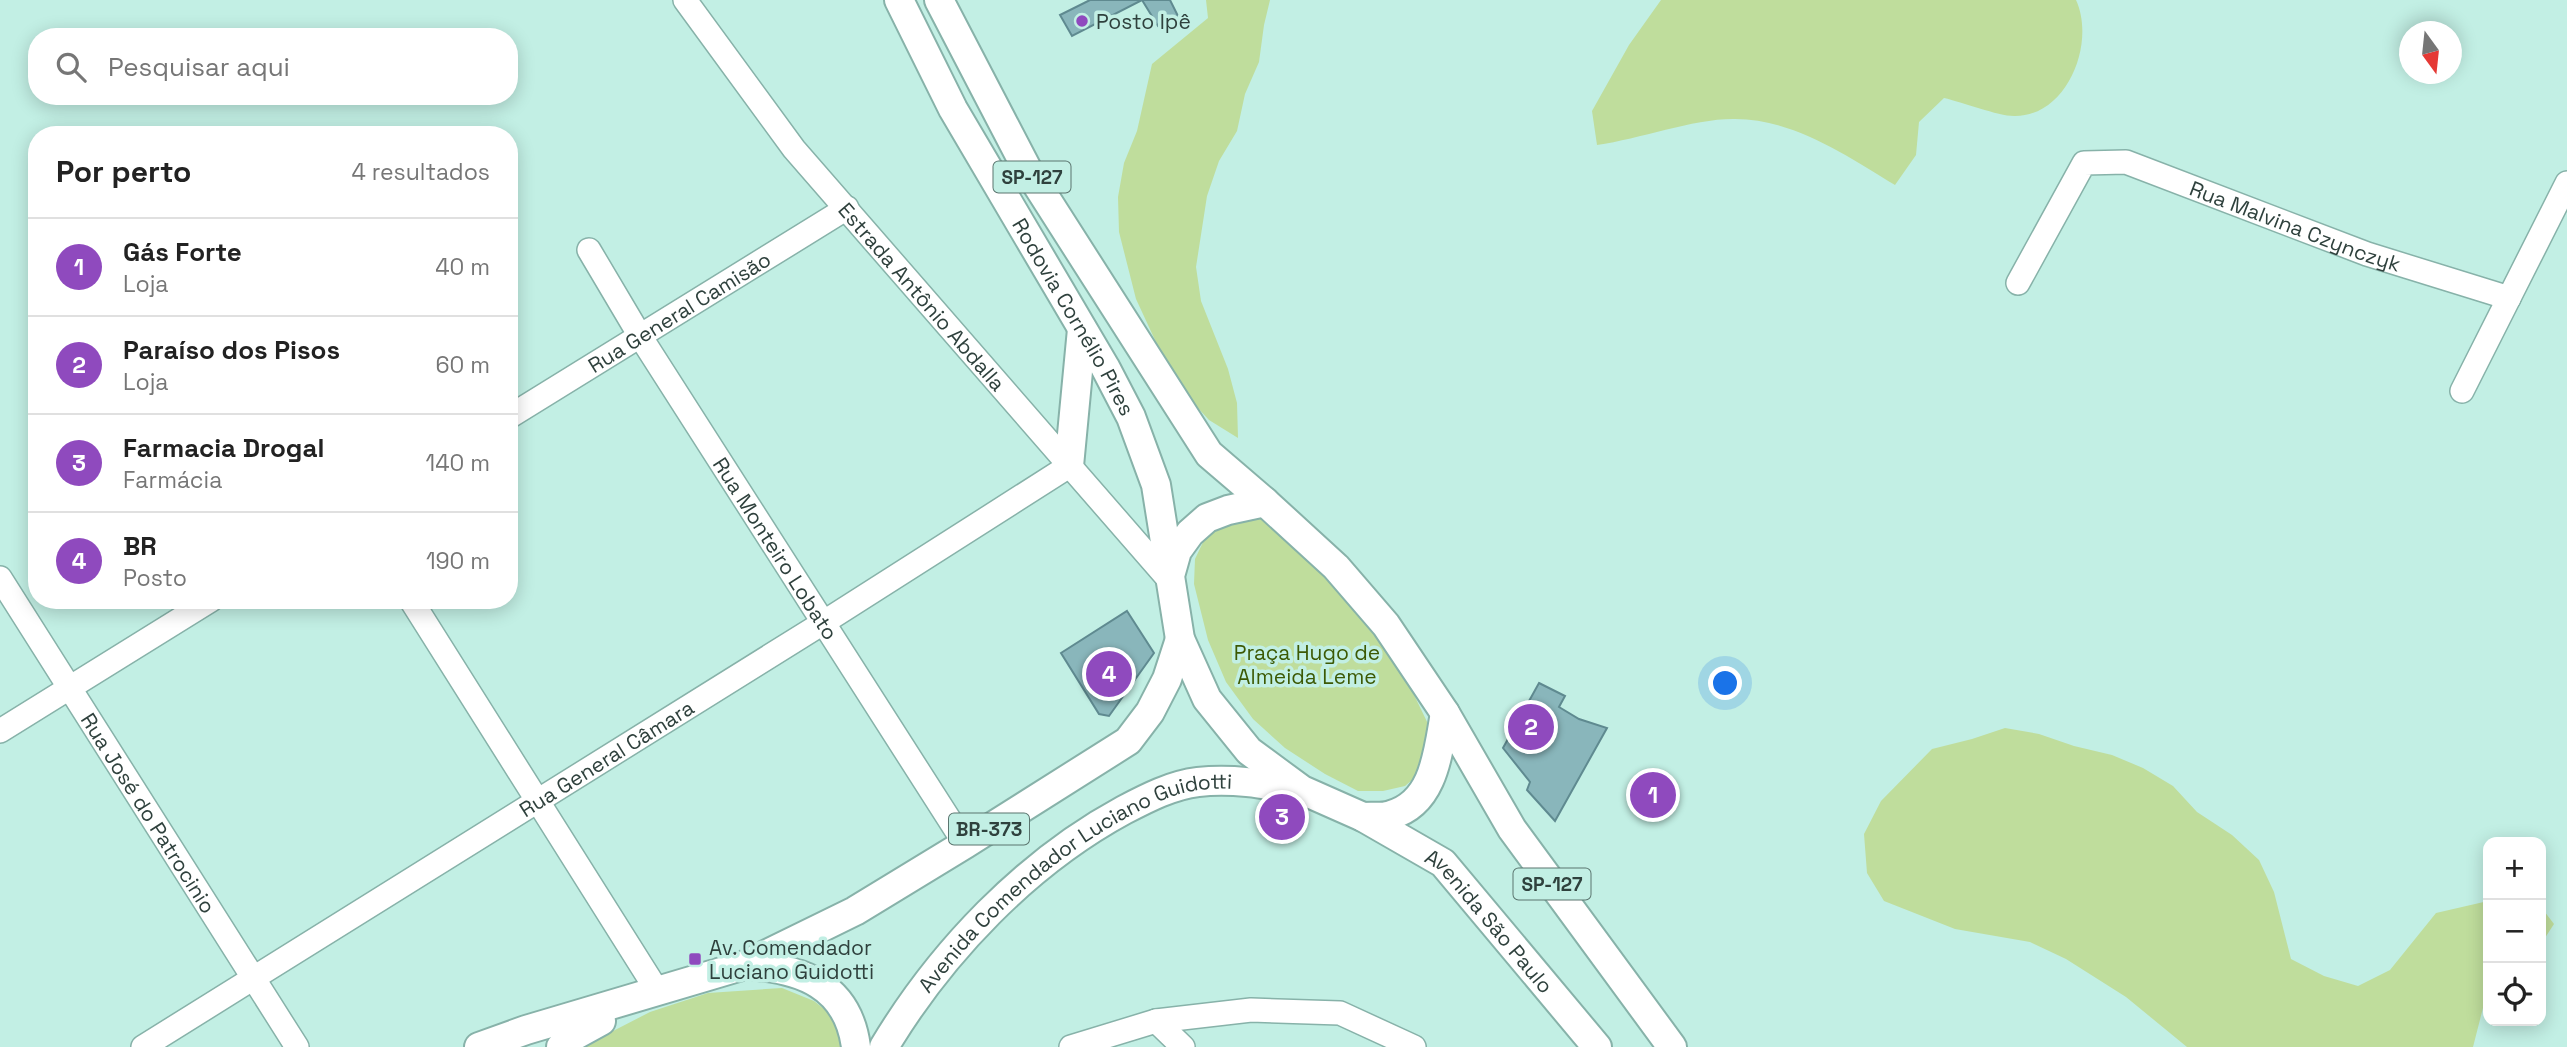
<!DOCTYPE html>
<html lang="pt">
<head>
<meta charset="utf-8">
<style>
	:root { --surface:#fff; --page:#f2f2f2; --text:#222; --muted:#767676; --line:#e0e0e0; --accent:#8f4abe }
	body { margin:0; font-family:"Space Grotesk",sans-serif; background:var(--page); color:var(--text) }
	.controls { position:absolute; right:21px; bottom:21px; display:grid; overflow:hidden; border-radius:14px; box-shadow:0 4px 18px #0003 }
	.controls button { width:63px; height:63px; display:grid; place-items:center; padding:0; border:0; border-bottom:2px solid var(--line); background:var(--surface); color:var(--text); font:35px sans-serif }
	.compass { position:absolute; left:2399px; top:21px; width:63px; height:63px; border-radius:50%; background:var(--surface); box-shadow:0 4px 18px #0003; rotate:165deg }
	.you { position:absolute; left:1726px; top:684px; width:24px; height:24px; margin:-18px; border:5px solid #fff; border-radius:50%; background:#1a73e8; box-shadow:0 0 0 10px #1a73e833 }
	.badge { display:grid; place-items:center; width:46px; height:46px; border-radius:50%; background:var(--accent); color:#fff; font-size:23px; font-weight:700 }
	.pin { position:absolute; translate:-50% -50%; border:4px solid #fff; box-shadow:0 2px 7px #0006 }
	.list { margin:0; padding:0; list-style:none }
	h2 { display:flex; justify-content:space-between; align-items:center; height:91px; margin:0; padding:0 28px; font-size:30px }
	h2 small { font-size:23px; font-weight:400; color:var(--muted) }
	.list li { display:grid; grid-template-columns:46px 1fr auto; gap:21px; align-items:center; box-sizing:border-box; height:98px; padding:0 28px; border-top:2px solid var(--line) }
	.list b { display:block; font-size:26px; white-space:nowrap }
	.list p { margin:0; font-size:23px; white-space:nowrap; color:var(--muted) }
	.list em { font-size:23px; font-style:normal; color:var(--muted) }
	.icon { flex:none; width:38px; height:38px; fill:none; stroke:currentColor; stroke-width:2; stroke-linecap:round; stroke-linejoin:round }
	.map { position:relative; flex:none; width:2567px; height:1047px; overflow:hidden }
	.search { position:absolute; background:var(--surface); box-shadow:0 4px 18px #0003; left:28px; top:28px; width:490px; height:77px; display:flex; align-items:center; gap:18px; box-sizing:border-box; padding:0 24px; border-radius:28px; color:var(--muted); font-size:26px }
	.panel { position:absolute; background:var(--surface); box-shadow:0 4px 18px #0003; left:28px; top:126px; width:490px; height:483px; border-radius:28px }
	.map>svg:first-child { display:block }
	.green { fill:#bfdd9c }
	.building { fill:#89b6bb; stroke:#5f8a90; stroke-width:2 }
	.lines { fill:none; stroke-linecap:round; stroke-linejoin:round }
	.minor-casing { stroke:#87b2a9; stroke-width:26 }
	.major-casing { stroke:#87b2a9; stroke-width:32 }
	.minor { stroke:#fff; stroke-width:23 }
	.major { stroke:#fff; stroke-width:28 }
	.poi-dot { fill:#8f4abe; stroke:#c2efe4; stroke-width:2.5 }
	.labels { text-anchor:middle; dominant-baseline:central; stroke-width:7; stroke-linejoin:round; paint-order:stroke }
	.shield { fill:#c2efe4; stroke:#5b756f; stroke-width:2 }
	.shield-label { font-size:19px; font-weight:bold; fill:#2f413d }
	.poi-label { font-size:21px; fill:#2f413d; stroke:#c2efe4; text-anchor:start }
	.street-label { font-size:21px; fill:#2f413d; stroke:#c2efe4 }
	.park-label { font-size:21px; fill:#3c5904; stroke:#c2efe4 }
</style>
</head>
<body>
<div class="map">
<svg width="2567" height="1047" viewBox="0 0 2567 1047">
	<rect width="100%" height="100%" fill="#c2efe4"/>
	<path class="green" d="M1206 0H1270L1264 25 1259 62 1245 94 1237 131 1219 161 1207 196 1196 267 1201 301 1228 369 1237 403 1238 438 1209 420 1185 394 1167 366 1136 299 1119 232 1118 197 1124 163 1137 131 1152 64 1208 18Z
		M1661 0H2076C2096 43 2067 117 2014 116 1998 116 1962 102 1944 98L1919 122 1916 155 1895 185C1847 156 1792 118 1733 119 1692 119 1640 139 1597 145L1592 111 1629 45Z
		M1250 515 1279 526 1368 617 1403 672 1431 730 1425 769 1405 786 1383 791H1358L1325 774 1285 748 1253 719 1226 682 1208 640 1194 584 1195 559 1205 538 1228 521Z
		M2005 728 2039 734 2074 746 2112 755 2143 768 2173 786 2197 812 2232 835 2259 860 2274 892 2291 959 2324 976 2358 986 2390 970 2436 913 2488 901V999L2484 1004 2473 1047H2187L2126 997 2066 959 2030 942 1955 929 1884 901 1867 873 1864 834 1881 801 1932 749 1972 739Z
		M2541 907 2554 924 2541 944Z
		M782 988 814 1001 833 1016 848 1047H582L650 1012 708 993Z"/>
	<path class="building" d="M1090 0H1170L1178 16 1158 26 1142 0 1072 36 1060 15Z
		M1127 611 1154 653 1109 716 1099 714 1061 653Z
		M1539 683 1565 696 1559 707 1579 719 1607 728 1555 821 1527 790 1530 782 1503 748Z"/>
	<g class="lines">
		<defs>
			<g id="minor">
				<path id="s1" d="M685 0 794 149 1171 582"/>
				<path id="s2" d="M589 250 640 336 965 844"/>
				<path id="s3" d="M2018 283 2084 163 2126 162 2367 254 2509 298"/>
				<path d="M2462 391 2567 183"/>
				<path id="s4" d="M509 417 847 208"/>
				<path id="s5" d="M0 578 297 1047"/>
				<path d="M411 600 658 992"/>
				<path d="M0 731 211 600"/>
				<path d="M1156 1021 1183 1047"/>
				<path id="s6" d="M143 1047 818 626 1069 466"/>
				<path d="M1071 1047 1156 1021 1251 1010 1340 1013 1414 1047"/>
			</g>
			<g id="major">
				<path id="s7" d="M899 0 953 109 1105 367 1131 417 1156 485 1170 573"/>
				<path d="M939 0 1027 169 1209 454 1265 502 1336 567 1386 625 1445 713 1512 829 1672 1047"/>
				<path d="M1069 466 1082 329"/>
				<path id="s8" d="M1265 502 1228 510 1207 518 1190 533 1177 551 1170 576 1180 639 1207 699 1249 751 1302 790 1363 817 1443 863 1597 1047"/>
				<path d="M1363 817C1372 816 1383 818 1391 815 1435 803 1438 751 1445 713"/>
				<path d="M745 965C801 968 848 985 856 1047"/>
				<path d="M479 1047 526 1030 745 965 855 911 965 844 1128 741 1150 712 1167 679 1180 639"/>
				<path d="M561 1047 570 1038 601 1021"/>
				<path id="s9" d="M884 1047C941 952 1026 863 1124 810 1147 798 1172 785 1198 782 1233 778 1265 784 1299 790"/>
			</g>
		</defs>
		<use href="#minor" class="minor-casing"/>
		<use href="#major" class="major-casing"/>
		<use href="#minor" class="minor"/>
		<use href="#major" class="major"/>
	</g>
	<g class="poi-dot">
		<circle cx="1082" cy="21" r="7"/>
		<rect x="688" y="952" width="14" height="14" rx="3.5"/>
	</g>
	<g class="labels">
		<g class="shield">
			<rect x="993.5" y="161.5" width="77" height="31" rx="5"/>
			<rect x="949" y="813.5" width="80" height="31" rx="5"/>
			<rect x="1513.5" y="868.5" width="77" height="31" rx="5"/>
		</g>
		<g class="shield-label">
			<text x="1032" y="177">SP-127</text>
			<text x="989" y="829">BR-373</text>
			<text x="1552" y="884">SP-127</text>
		</g>
		<g class="poi-label">
			<text x="1096" y="21">Posto Ipê</text>
			<text x="709" y="947">Av. Comendador<tspan x="709" dy="24">Luciano Guidotti</tspan></text>
		</g>
		<g class="street-label">
			<text stroke="none"><textPath href="#s3" startOffset="360">Rua Malvina Czynczyk</textPath></text>
			<text stroke="none"><textPath href="#s1" startOffset="380">Estrada Antônio Abdalla</textPath></text>
			<text stroke="none"><textPath href="#s4" startOffset="200">Rua General Camisão</textPath></text>
			<text stroke="none"><textPath href="#s7" startOffset="362">Rodovia Cornélio Pires</textPath></text>
			<text stroke="none"><textPath href="#s2" startOffset="352">Rua Monteiro Lobato</textPath></text>
			<text stroke="none"><textPath href="#s6" startOffset="546">Rua General Câmara</textPath></text>
			<text stroke="none"><textPath href="#s5" startOffset="278">Rua José do Patrocinio</textPath></text>
			<text stroke="none"><textPath href="#s9" startOffset="262">Avenida Comendador Luciano Guidotti</textPath></text>
			<text stroke="none"><textPath href="#s8" startOffset="626">Avenida São Paulo</textPath></text>
		</g>
		<g class="park-label">
			<text x="1307" y="652">Praça Hugo de<tspan x="1307" dy="24">Almeida Leme</tspan></text>
		</g>
	</g>
</svg>
<div class="controls">
<button>+</button>
<button>−</button>
<button><svg class="icon" aria-label="locate" viewBox="0 0 24 24"><circle cx="12" cy="12" r="6"/><path d="M12 2v4M12 18v4M2 12h4M18 12h4"/></svg></button>
</div>
<svg class="compass" viewBox="-18 -18 36 36"><path d="M0-13l5 13h-10z" fill="#e53935"/><path d="M0 13l5-13h-10z" fill="#767676"/></svg>
<div class="you"></div>
<div class="pin badge" style="left:1653px;top:795px">1</div>
<div class="pin badge" style="left:1531px;top:727px">2</div>
<div class="pin badge" style="left:1282px;top:817px">3</div>
<div class="pin badge" style="left:1109px;top:674px">4</div>
<div class="search"><svg class="icon" aria-label="search" viewBox="0 0 24 24"><circle cx="10" cy="10" r="6"/><path d="M15 15l6 6"/></svg>Pesquisar aqui</div>
<section class="panel">
<h2>Por perto<small>4 resultados</small></h2>
<ul class="list">
<li><span class="badge">1</span><div><b>Gás Forte</b><p>Loja</p></div><em>40 m</em></li>
<li><span class="badge">2</span><div><b>Paraíso dos Pisos</b><p>Loja</p></div><em>60 m</em></li>
<li><span class="badge">3</span><div><b>Farmacia Drogal</b><p>Farmácia</p></div><em>140 m</em></li>
<li><span class="badge">4</span><div><b>BR</b><p>Posto</p></div><em>190 m</em></li>
</ul>
</section>
</div>
</body>
</html>
